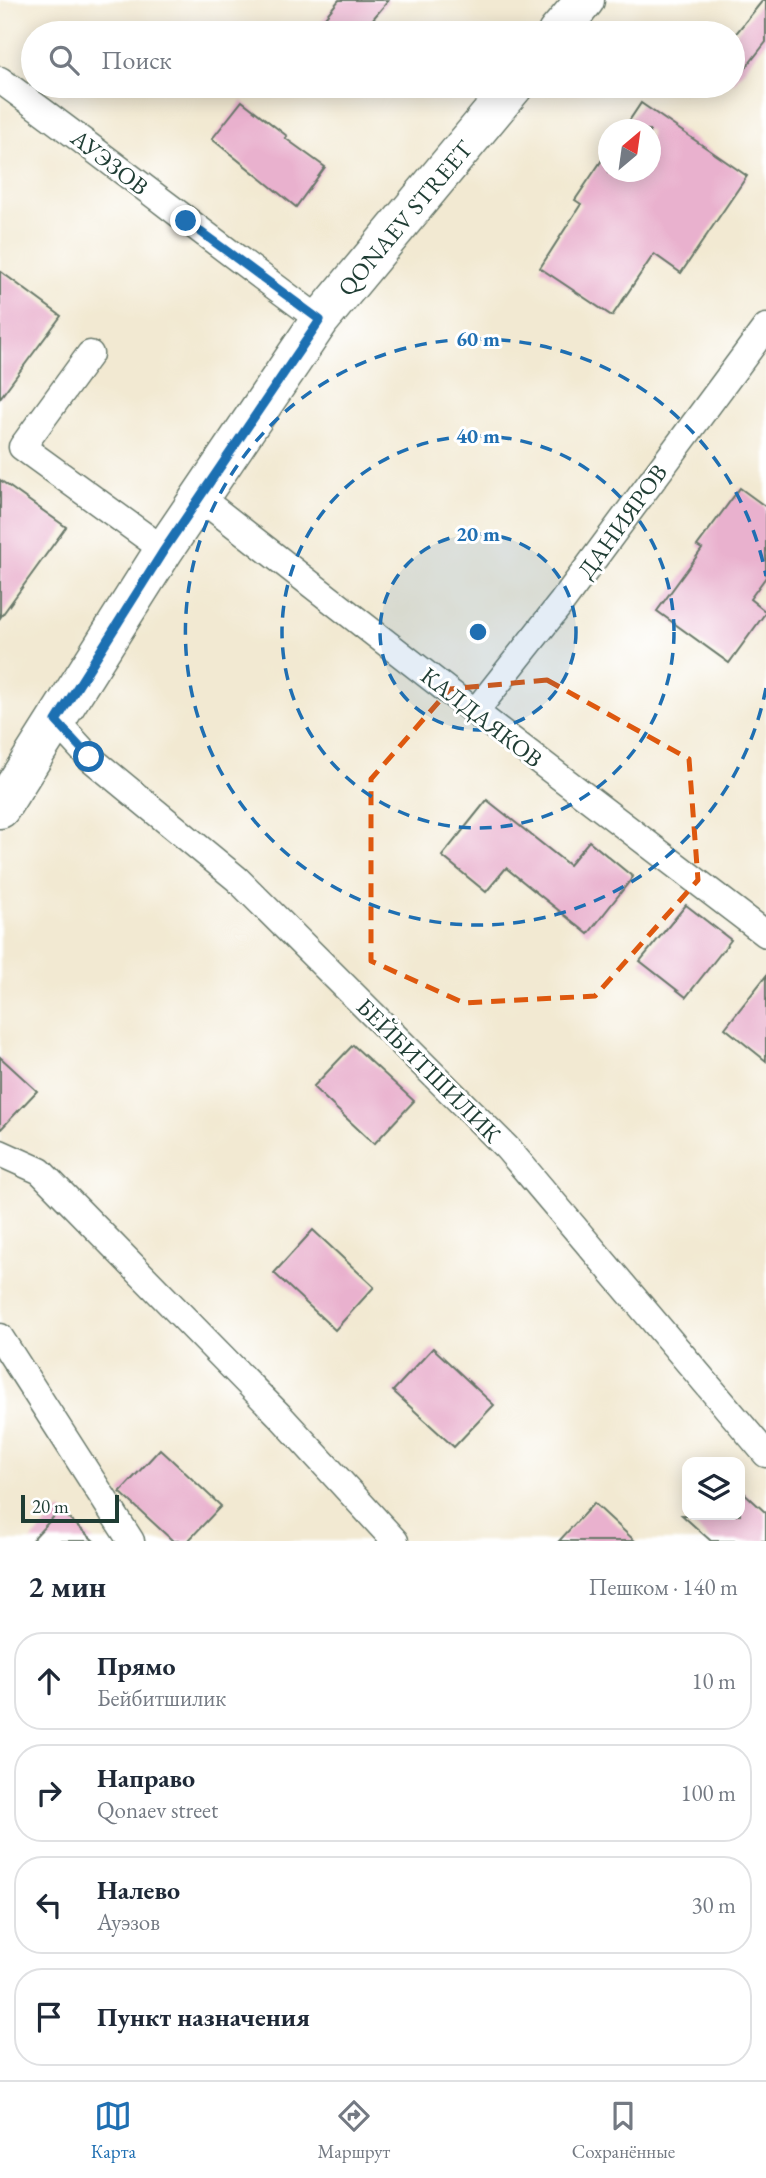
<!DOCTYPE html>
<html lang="ru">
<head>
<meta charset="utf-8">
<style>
	:root { --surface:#fff; --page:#f2f2f3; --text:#1f2937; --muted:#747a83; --line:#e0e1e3; --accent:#1f6fb2 }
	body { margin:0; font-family:"EB Garamond",serif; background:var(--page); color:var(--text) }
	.controls { position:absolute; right:21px; bottom:21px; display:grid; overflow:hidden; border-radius:14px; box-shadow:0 4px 18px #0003 }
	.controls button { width:63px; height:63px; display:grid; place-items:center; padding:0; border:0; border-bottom:2px solid var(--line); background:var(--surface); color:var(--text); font:35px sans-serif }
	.compass { position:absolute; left:598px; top:119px; width:63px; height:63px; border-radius:50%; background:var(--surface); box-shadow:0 4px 18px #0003; rotate:29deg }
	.scale { position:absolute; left:21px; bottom:18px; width:98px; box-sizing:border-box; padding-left:7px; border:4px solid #1f3d34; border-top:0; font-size:19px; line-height:24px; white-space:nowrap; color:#1f3d34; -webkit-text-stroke:5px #fff; paint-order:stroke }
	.stop { position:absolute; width:21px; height:21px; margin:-16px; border:5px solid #1f6fb2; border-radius:50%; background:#fff }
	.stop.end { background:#1f6fb2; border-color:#fff; box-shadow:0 2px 7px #0008 }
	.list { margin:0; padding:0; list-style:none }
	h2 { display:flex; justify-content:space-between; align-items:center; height:91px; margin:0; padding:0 28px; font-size:30px }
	h2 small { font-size:23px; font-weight:400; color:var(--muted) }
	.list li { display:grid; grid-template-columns:46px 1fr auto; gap:21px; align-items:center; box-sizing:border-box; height:98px; margin:0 14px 14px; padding:0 14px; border:2px solid var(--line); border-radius:28px }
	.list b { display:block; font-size:26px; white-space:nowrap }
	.list p { margin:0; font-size:23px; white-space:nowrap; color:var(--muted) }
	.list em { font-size:23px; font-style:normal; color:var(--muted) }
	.icon { flex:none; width:38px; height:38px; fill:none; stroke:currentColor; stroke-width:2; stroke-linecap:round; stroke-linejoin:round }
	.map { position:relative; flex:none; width:766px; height:1541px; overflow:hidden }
	.search { position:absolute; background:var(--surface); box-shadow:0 4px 18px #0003; left:21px; right:21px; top:21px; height:77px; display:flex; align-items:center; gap:18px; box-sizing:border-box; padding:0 24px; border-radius:38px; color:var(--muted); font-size:26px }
	.sheet { height:539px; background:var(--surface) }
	nav { display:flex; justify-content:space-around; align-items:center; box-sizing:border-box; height:98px; border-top:2px solid var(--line); background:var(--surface); font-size:19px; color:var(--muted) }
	nav a { display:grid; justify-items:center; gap:4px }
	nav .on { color:var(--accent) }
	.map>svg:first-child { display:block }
	.building { fill:#e9b1ce }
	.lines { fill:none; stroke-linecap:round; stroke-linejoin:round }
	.street-casing { stroke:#69796b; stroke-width:29 }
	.secondary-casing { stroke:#69796b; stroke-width:41 }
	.street { stroke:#fff; stroke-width:26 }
	.secondary { stroke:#fff; stroke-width:38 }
	.route { stroke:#1f6fb2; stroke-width:9 }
	.marked { fill:none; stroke:#de580e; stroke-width:5; stroke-dasharray:14 9; stroke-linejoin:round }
	.ring { fill:none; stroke:#1f6fb2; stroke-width:3.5; stroke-dasharray:12 9 }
	.labels { text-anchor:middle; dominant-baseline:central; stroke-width:6; stroke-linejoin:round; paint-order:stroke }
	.street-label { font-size:24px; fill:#1f3d34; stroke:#fff }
	.centre { fill:#1f6fb2; stroke:#fff; stroke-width:3.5 }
	.ring-label { font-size:21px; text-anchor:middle; font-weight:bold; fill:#1f6fb2; stroke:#fff; stroke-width:6; stroke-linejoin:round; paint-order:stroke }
</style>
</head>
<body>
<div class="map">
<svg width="766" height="1541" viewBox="0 0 766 1541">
	<rect width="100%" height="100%" fill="#fff"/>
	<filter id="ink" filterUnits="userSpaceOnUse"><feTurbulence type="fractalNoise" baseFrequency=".0143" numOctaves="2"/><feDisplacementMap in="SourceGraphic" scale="14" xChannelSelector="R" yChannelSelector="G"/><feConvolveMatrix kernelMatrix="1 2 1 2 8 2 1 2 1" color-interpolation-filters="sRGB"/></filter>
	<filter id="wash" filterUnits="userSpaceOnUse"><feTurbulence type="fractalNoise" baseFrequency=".00686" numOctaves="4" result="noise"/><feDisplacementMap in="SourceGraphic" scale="28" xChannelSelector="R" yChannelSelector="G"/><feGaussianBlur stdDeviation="1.57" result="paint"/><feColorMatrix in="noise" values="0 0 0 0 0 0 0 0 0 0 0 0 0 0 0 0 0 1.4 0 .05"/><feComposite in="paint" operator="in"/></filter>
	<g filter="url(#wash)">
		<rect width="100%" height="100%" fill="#f2e9d2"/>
		<g id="blocks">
			<path class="building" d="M339 0H389L361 33H312Z
				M763 0H766V42L733 84V37Z
				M242 101 287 136 285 138 325 167 296 207 212 139Z
				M641 103 747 176 681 273 654 254 612 316 540 268 581 204 575 200 608 151V172H650V130H623Z
				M0 271 61 316 0 398Z
				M0 480 66 527 0 618Z
				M740 488 766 507V577L750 599 766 612 729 663 657 611 702 549 697 546Z
				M487 800 569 865 589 841 633 877 588 934 506 868 486 892 442 856Z
				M686 905 731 940 686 997 640 961Z
				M766 976V1061L725 1028Z
				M353 1045 414 1101 374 1144 313 1087Z
				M0 1057 37 1091 0 1130Z
				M313 1230 374 1287 335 1330 274 1273Z
				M433 1348 494 1405 454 1447 393 1391Z
				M160 1449 221 1506 188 1541H173L120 1492Z
				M740 1489 766 1513V1541H711L682 1515H740Z
				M594 1503 635 1541H559Z
				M60 1510 94 1541H31Z"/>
		</g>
	</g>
	<g filter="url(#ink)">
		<use href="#blocks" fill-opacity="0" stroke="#69796b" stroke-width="2"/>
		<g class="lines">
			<defs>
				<path id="street" d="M0 80C108 158 212 241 320 320
					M90 354 22 447 164 550
					M199 497 475 712 766 934
					M475 712 562 602 766 327
					M56 721 89 757 237 879 507 1148 766 1454
					M0 1153 40 1171 281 1417 395 1541
					M0 1337 131 1541"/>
				<path id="secondary" d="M557 33 585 0
					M0 809 164 550 320 320 514 86"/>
			</defs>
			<use href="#street" class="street-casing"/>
			<use href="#secondary" class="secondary-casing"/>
			<use href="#street" class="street"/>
			<use href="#secondary" class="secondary"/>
		</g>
	</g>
	<g class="lines" filter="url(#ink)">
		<path class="route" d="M89 757 56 721 164 550 320 320 186 221"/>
	</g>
	<path class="marked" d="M547 680 689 759 698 880 595 996 464 1003 371 961V779L450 689Z"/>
	<circle cx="478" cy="632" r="98" fill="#1f6fb2" fill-opacity=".12"/>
	<g class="ring">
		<circle cx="478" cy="632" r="98"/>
		<circle cx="478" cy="632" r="196"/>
		<path d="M766 688A293 293 0 1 1 766 576"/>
	</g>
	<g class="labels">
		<g class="street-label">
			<text transform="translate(110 162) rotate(38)">АУЭЗОВ</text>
			<text transform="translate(405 218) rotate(-50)">QONAEV STREET</text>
			<text transform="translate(622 521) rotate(-54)">ДАНИЯРОВ</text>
			<text transform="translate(482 717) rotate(38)">КАЛДАЯКОВ</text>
			<text transform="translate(429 1070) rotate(45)">БЕЙБИТШИЛИК</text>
		</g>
	</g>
	<circle cx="478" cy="632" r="10" class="centre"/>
	<g class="ring-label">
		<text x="478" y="346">60 m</text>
		<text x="478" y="443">40 m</text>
		<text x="478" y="541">20 m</text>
	</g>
</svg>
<div class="controls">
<button><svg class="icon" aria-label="layers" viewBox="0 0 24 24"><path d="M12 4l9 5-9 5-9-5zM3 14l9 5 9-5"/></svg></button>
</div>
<svg class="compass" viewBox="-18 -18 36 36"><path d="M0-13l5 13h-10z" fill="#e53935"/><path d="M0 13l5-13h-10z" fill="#747a83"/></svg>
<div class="scale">20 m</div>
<div class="stop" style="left:89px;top:757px"></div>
<div class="stop end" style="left:186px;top:221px"></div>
<div class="search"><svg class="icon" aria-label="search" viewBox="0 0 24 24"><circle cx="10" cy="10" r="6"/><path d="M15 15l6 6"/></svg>Поиск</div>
</div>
<section class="sheet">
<h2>2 мин<small>Пешком · 140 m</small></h2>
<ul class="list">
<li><svg class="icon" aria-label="ahead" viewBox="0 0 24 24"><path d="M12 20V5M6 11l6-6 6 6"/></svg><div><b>Прямо</b><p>Бейбитшилик</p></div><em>10 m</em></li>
<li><svg class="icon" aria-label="right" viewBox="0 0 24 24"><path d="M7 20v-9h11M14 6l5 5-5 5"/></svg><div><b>Направо</b><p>Qonaev street</p></div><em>100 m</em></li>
<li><svg class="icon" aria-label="left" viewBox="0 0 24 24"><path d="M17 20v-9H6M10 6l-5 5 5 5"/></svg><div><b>Налево</b><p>Ауэзов</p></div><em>30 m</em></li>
<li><svg class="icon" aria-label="arrive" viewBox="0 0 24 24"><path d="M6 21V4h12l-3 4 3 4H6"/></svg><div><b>Пункт назначения</b></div></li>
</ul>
</section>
<nav>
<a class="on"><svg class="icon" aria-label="map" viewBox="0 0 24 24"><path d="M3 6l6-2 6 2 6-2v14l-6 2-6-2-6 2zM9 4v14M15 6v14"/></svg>Карта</a>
<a><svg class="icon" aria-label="directions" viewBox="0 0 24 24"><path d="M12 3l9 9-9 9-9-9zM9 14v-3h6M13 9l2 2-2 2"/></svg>Маршрут</a>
<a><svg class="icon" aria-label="saved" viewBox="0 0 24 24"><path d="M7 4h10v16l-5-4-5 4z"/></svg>Сохранённые</a>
</nav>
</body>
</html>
